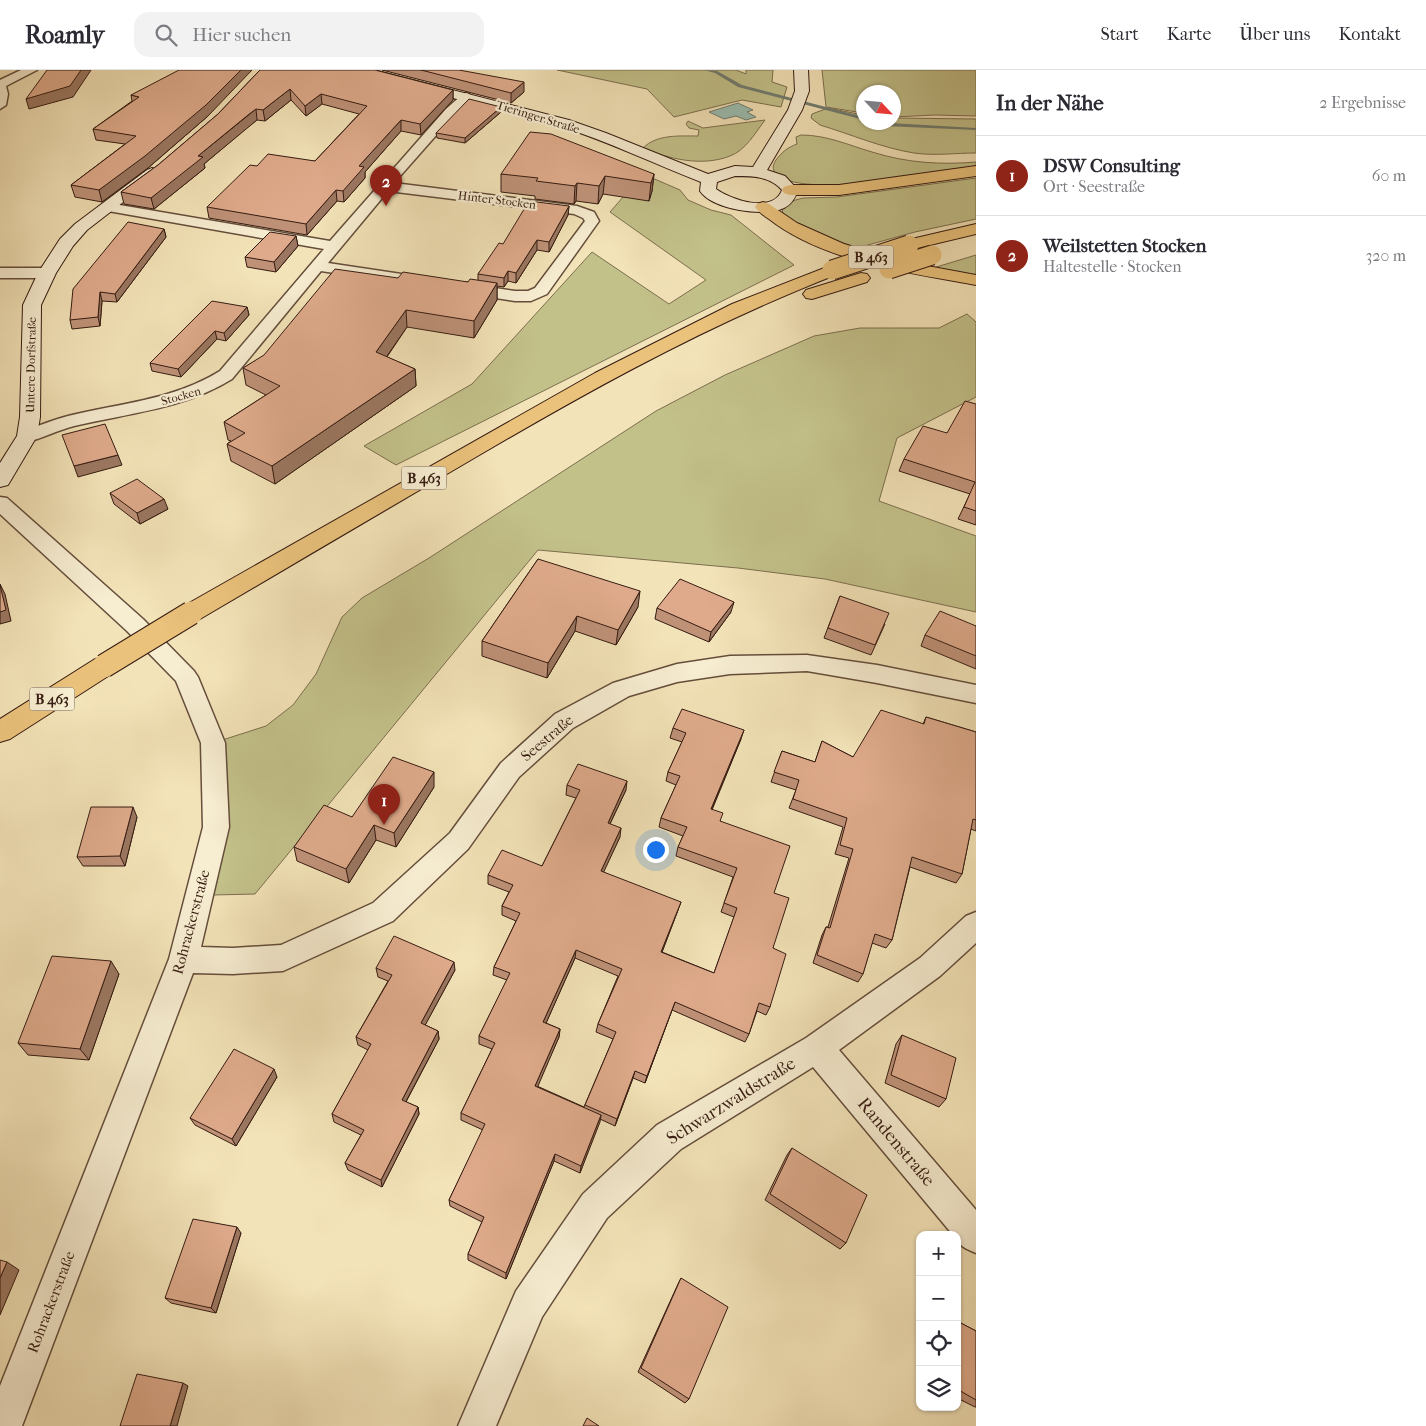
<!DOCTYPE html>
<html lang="de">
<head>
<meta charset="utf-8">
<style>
	:root { --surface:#fff; --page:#f2f2f3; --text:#2b2b33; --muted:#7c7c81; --line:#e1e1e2; --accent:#8f2418 }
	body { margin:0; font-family:"IM FELL French Canon",serif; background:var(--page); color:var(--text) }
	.controls { position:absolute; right:15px; bottom:15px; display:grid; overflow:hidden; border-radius:10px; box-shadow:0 1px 4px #0004 }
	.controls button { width:45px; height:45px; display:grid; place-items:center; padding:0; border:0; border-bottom:1px solid var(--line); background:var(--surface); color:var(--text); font:25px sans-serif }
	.compass { position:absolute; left:856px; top:15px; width:45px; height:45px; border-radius:50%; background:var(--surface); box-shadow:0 1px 4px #0004; rotate:116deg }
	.you { position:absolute; left:655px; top:779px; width:18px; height:18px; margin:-12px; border:4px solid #fff; border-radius:50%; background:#1a73e8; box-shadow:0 0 0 8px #1a73e833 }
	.badge { display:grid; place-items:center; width:32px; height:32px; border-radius:50%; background:var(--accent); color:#fff; font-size:16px; font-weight:700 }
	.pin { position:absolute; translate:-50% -41px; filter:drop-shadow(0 1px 2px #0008) }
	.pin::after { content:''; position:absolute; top:26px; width:18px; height:15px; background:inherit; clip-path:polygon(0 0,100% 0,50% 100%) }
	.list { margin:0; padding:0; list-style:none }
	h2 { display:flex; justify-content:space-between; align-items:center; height:65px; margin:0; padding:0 20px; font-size:21px }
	h2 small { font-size:16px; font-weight:400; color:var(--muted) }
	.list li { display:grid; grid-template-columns:32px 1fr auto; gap:15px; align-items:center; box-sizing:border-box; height:80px; padding:0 20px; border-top:1px solid var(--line) }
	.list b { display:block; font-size:19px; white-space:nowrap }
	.list p { margin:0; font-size:16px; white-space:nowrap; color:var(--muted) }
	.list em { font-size:16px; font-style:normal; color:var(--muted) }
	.icon { flex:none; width:28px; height:28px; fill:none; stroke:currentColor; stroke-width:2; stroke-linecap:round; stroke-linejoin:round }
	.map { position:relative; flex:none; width:976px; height:1356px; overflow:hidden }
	header { display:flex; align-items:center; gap:30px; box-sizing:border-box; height:70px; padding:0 25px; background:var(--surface); border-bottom:1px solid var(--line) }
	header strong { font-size:24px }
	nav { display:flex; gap:28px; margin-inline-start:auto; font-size:18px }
	.search { width:350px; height:45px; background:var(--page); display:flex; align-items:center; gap:12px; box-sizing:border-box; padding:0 18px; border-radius:15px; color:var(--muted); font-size:19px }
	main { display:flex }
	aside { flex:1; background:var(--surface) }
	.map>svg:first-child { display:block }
	.green { fill:#c3c18a; stroke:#7c6e4e }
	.water { fill:#9bbeb2; stroke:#727d72 }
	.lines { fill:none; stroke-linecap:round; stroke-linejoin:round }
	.stream { fill:#727d72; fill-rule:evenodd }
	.street-casing { stroke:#644d3b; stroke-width:3 }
	.secondary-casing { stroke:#351b11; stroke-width:2 }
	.highway-casing { stroke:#351b11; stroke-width:2 }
	.street { fill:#f7edd1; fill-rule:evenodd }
	.secondary { fill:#f7edd1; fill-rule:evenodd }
	.highway { fill:#eac27c; fill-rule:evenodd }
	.highway-bridge-far1-casing { stroke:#351b11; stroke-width:21; stroke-linecap:butt }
	.highway-bridge-casing { stroke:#351b11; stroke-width:25; stroke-linecap:butt }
	.highway-bridge-far1 { stroke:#eac27c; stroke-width:19 }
	.highway-bridge { stroke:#eac27c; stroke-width:23 }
	.wall { fill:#bf9278; stroke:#351b11; fill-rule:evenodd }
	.shaded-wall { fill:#9b7761; stroke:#351b11 }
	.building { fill:#deaa8b; stroke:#351b11 }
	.labels { text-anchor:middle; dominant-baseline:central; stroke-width:4.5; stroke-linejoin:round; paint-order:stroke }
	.far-street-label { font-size:12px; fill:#351b11; stroke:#f7edd1 }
	.shield { fill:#f7edd1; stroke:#6f5a4b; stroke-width:1 }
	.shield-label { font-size:14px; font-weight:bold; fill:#351b11 }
	.street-label { font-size:15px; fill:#351b11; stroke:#f7edd1 }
	.near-street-label { font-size:18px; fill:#351b11; stroke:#f7edd1 }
</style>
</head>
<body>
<header>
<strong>Roamly</strong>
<div class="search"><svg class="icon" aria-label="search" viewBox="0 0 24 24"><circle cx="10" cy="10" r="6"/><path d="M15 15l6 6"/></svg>Hier suchen</div>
<nav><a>Start</a><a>Karte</a><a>Über uns</a><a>Kontakt</a></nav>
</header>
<main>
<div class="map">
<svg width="976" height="1356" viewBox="0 0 976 1356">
	<rect width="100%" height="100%" fill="#f3e3b8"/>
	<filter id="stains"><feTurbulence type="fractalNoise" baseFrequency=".004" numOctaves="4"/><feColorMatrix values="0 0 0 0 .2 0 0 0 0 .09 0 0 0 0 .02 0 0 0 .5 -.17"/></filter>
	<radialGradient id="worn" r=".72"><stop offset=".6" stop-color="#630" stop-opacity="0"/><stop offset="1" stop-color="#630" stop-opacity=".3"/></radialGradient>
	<path class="green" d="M557 0H736L746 4V0H773L772 12 787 17 781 37 742 30 674 47 647 19Z
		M822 0H976V46L935 45 894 47V22H864L863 43 826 37Z
		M828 38 863 45 864 52H894V48L976 49V83C955 83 935 86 914 83 882 78 850 64 820 55L811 48 812 44Z
		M765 50C756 62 745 81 730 86 702 97 669 89 643 78 657 64 680 66 698 66L699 60 689 58 686 54 688 51 703 58Z
		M801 65C827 65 848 75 872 82 907 93 941 95 976 92V97C933 103 812 128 778 106 772 101 772 96 776 90 783 81 787 78 797 74L796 67Z
		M643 104 680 120 688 130 711 140 731 145 794 195 396 395 364 376 472 314 592 182 669 234 706 210 610 142Z
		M976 108V149L915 162 857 178 799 157 783 144 782 138 788 132 803 128 837 127Z
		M976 185V205L933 198Z
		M967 244 976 252V327L897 368 879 431 976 466V542L825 509 738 498 538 480 255 824 213 825V673L266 656 293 635 316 604 342 547 362 528 429 488 656 341 725 305 814 266 860 258H939Z"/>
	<path class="water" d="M738 33 753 40 747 42 756 47 746 50 736 46 724 49 709 42Z"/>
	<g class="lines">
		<path class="stream" d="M704 0 717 1 742 15 864 47V50L738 17 715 3Z
			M873 52 976 58V60L884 56Z"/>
		<defs>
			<path id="street" d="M21 0H37L6 16 8 24 6 35 0 39V10Z
				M467 23 473 27 471 30 454 45 394 113 577 136 594 142 599 151 547 224 531 231H515L321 201 232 309C184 339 129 343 74 356 58 360 43 368 27 372L20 370 18 366 20 362C36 357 52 350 68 346 121 333 173 330 220 301L324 179 108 141 103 140 101 137 103 134 108 133 330 171 446 39 463 24ZM388 121 574 144 583 148 585 151 535 218 528 221H515L328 193Z
				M0 198H47L53 200 55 203 53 206 47 208H0Z
				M0 427 7 428 143 549 194 601 198 607 225 673 229 757 201 877 233 878 281 875 373 833 450 763 501 693 555 644 613 613 677 594 730 586 807 585 877 595 976 615V633L877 613 807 601 730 604 677 612 629 626 573 658 519 707 468 779 393 851 283 901 233 904 193 903 22 1356H0V1316L169 889 203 757 201 673 176 611 127 561 0 444Z
				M976 842V873L940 906 839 980 976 1140V1183C967 1179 957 1176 957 1165H953L813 997 681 1079 607 1148 542 1247 496 1356H458L516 1221 583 1124 657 1055 806 968 920 888 966 846Z"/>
			<path id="secondary" d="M353 0H374L569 50 606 63 708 104 735 96 753 97 788 40 795 21 794 0H808L809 21 802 40 767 100 785 106 798 120C795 128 792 134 784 138 764 147 713 140 700 121L701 112C654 94 608 71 559 56 492 35 423 23 355 3ZM735 106C752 106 770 106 782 120 773 144 731 130 716 119L717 112Z
				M152 98 157 100 160 103 157 106 87 160 73 176 56 203 41 235 40 347 37 366 8 415 0 417V393L17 366 20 347 23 235 38 203 60 169 75 154 147 100Z"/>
			<path id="highway" d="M976 96V106L839 125H790L784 123 782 120 784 117 790 115H839Z
				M763 132 769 134 797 153 844 174 906 192 976 205V215C910 203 824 192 769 149 764 146 759 142 755 137L757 134Z
				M976 154V164L909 180 903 179 901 175 903 171Z
				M832 195 838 196 841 200 838 204C696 259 565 334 435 411 356 457 278 503 200 549L191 552 182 549 179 543 182 537 595 303 732 234Z
				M861 203 867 204 870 208 867 212 812 229 806 228 803 224 806 220Z
				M104 587 113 589 117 596 113 603 10 669 0 672V649L95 589Z"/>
		</defs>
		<use href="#street" class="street-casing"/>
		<use href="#secondary" class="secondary-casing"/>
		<use href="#highway" class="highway-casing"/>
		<use href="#street" class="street"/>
		<use href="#secondary" class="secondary"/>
		<use href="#highway" class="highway"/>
		<defs>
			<path id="highway-bridge-far1" d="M889 199 932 185
				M832 200 909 175"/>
			<path id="highway-bridge" d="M104 596 191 543"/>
		</defs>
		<use href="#highway-bridge-far1" class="highway-bridge-far1-casing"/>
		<use href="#highway-bridge" class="highway-bridge-casing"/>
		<use href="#highway-bridge-far1" class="highway-bridge-far1"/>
		<use href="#highway-bridge" class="highway-bridge"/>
	</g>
	<path class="wall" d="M260 0 453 20V30L421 65 401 61 365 102V108L344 132 337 131 307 165 209 148 207 137 257 96 315 91 359 44 322 34 306 46 291 30 265 51 257 50 249 56 204 94 205 98 154 139 124 134 121 122 158 95 218 44Z
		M382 0H459L524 22 511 33Z
		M131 25 208 46 148 98 102 132 75 127 71 115 125 74 96 70 93 59 132 31Z
		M501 42 465 73 437 68 436 63Z
		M501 104H654L652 121 649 131 603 124 598 134 576 131 574 134 535 129V126L501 122Z
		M569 136 568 145 549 182 537 180 516 213 508 211 504 217 497 216V230L474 268 407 257 387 287 415 299 416 316 275 414 231 391 227 374 231 371 228 370 224 352 266 325 246 315 243 298 398 208 468 212 478 211V204L503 174Z
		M164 159 166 167 117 232 102 231 100 256 72 259 70 250Z
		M296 166 298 176 276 202 247 197 245 187Z
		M247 237 249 245 226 271 217 269 181 307 152 301 150 293Z
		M976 334V455L958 449 970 424 899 401 904 389 947 363Z
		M110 423 168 439 140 454 114 434Z
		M538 489 638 537 616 575 575 561 547 608 482 586V571Z
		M840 526 885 554 871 585 824 568Z
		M657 538 731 542 709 572 655 549Z
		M976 556V599L921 576 925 565Z
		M926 647 976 662V761L971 759 962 804 956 813 910 797 892 870 886 878 872 873 863 904 858 912 813 893 822 865 826 857H828L849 788 835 784 843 757 789 738 796 720 771 712 782 681 815 692 822 671 853 687 923 654Z
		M673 658 741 669 712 740 774 823 773 878 770 937 766 945 757 941 749 964 745 972 672 940 645 1013 633 1008 615 1056 600 1049 580 1103 554 1091 506 1209 468 1190V1184L482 1152 450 1136 449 1130 483 1060 461 1050V1043L492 979 479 974V966L507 910 493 905 494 897 516 851 502 845V836L509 822 488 814V805L542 796 576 728 566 725 567 715 626 720 610 754 620 767 603 802 678 840 662 882 714 903 734 847 721 842 733 807 676 786 678 777 683 766 659 757 661 748 676 715 666 711 668 702 682 672 670 668ZM575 888 618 906 598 954 596 962 613 969 584 1037 537 1016 559 967 560 959 546 953Z
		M434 717 396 777 376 770 349 813 297 791 294 777 352 747Z
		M137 747 125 796H83L77 787Z
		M376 898 455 900 425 955 438 961 439 969 406 1032 418 1037 419 1044 382 1117 348 1100 345 1093 361 1065 334 1052 332 1044 368 980 358 975 356 967 388 911 378 907Z
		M119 904 89 990 28 985 18 973Z
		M902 965 946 1029 939 1037 885 1013 896 974Z
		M277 1007 236 1076 195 1055 190 1048Z
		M792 1078 846 1173 840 1179 765 1130 787 1085Z
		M241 1163 216 1243 171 1233 165 1228Z
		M681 1208 689 1329 685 1333 638 1302 678 1214Z
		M957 1251 976 1261V1337H975L957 1328Z"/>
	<path class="shaded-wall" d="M81 0H91L73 27 29 39 26 29Z
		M241 0H252L208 46 148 98 102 132 99 120Z
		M524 12V22L511 33V23Z
		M290 19 291 30 265 51 263 40Z
		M453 20V30L421 65 420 54Z
		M321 24 322 34 306 46 305 36Z
		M501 37V42L465 73V68Z
		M256 39 257 50 204 94 205 98 154 139 151 128 198 86Z
		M401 50V61L365 102V108L344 132 343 121 359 96Z
		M654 104 652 121 649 131 651 113Z
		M605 106 603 124 598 134 599 116Z
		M577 113 576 131 574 134 575 116Z
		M336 120 337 131 307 165 306 154Z
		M569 136 568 145 549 182V172Z
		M164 159 166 167 117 232 115 224Z
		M296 166 298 176 276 202 274 192Z
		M537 170V180L516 213V203Z
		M508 201V211L504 217V208Z
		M497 213V230L474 268V251Z
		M100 222 102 231 100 256 98 247Z
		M247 237 249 245 226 271 224 263Z
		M406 240 407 257 378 299 376 282Z
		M215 261 217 269 181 307 178 299Z
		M415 299 416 316 275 414 272 396Z
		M118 385 122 395 78 407 74 396Z
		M164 429 168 439 140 454 137 443Z
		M0 514 5 524 11 551 0 554Z
		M640 521 638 537 616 575 618 560Z
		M734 532 731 542 709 572 711 562Z
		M577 546 575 561 547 608 548 593Z
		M744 660 741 669 708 748 711 739Z
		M434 702V717L396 777 394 763Z
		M627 711 626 720 606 762 608 753Z
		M133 737 137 747 125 796 120 786Z
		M374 755 376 770 349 813 346 799Z
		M621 758 620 767 600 810 601 801Z
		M681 832 678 840 659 890 661 882Z
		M576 880 575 888 543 960V952Z
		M111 891 119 904 89 990 80 979Z
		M454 892 455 900 422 961 421 953Z
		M675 932 672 940 645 1013 647 1006Z
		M560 959 559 967 535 1023V1016Z
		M438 961 439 969 403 1037 402 1030Z
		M274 999 277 1007 236 1076 232 1069Z
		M635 1001 633 1008 615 1056 617 1049Z
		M418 1037 419 1044 382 1117 381 1110Z
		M601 1045 600 1052 580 1103 581 1096Z
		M555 1084 554 1091 506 1209V1203Z
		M237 1157 241 1163 216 1243 211 1238Z
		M7 1192 19 1200 0 1245V1208Z
		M183 1313 188 1316 177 1356H170Z"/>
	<path class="building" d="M47 0H81L70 16 26 29Z
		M179 0H241L206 35 145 86 99 120 71 115 136 66 93 59 139 27 131 25Z
		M260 0H375L453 20 420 54 401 50 359 96 364 97 343 121 336 120 306 154 207 137 250 95 257 96 268 84 315 91 367 36 321 24 305 36 290 19 263 40 256 39 248 45 198 86 203 87 151 128 121 122 158 95 218 44Z
		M421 0H459L524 12 511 23Z
		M469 29 501 37 465 68 436 63Z
		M530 62 551 64 654 104 651 113 605 106 599 116 577 113 575 116 536 111 538 108 501 104Z
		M529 131 569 136 549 172 537 170 516 203 508 201 504 208 478 204 499 173 503 174Z
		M128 152 164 159 115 224 100 222 98 247 70 250 73 219Z
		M270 162 296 166 274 192 245 187Z
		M335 199 398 208 403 202 468 212 470 209 497 213 474 251 406 240 376 282 415 299 272 396 227 374 245 363 224 352 280 316 243 298 264 285Z
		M212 231 247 237 224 263 215 261 178 299 150 293Z
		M965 331 976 334V441L964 437 975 412 904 389 923 356 947 363Z
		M105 354 118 385 74 396 62 365Z
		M137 409 164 429 137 443 110 423Z
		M538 489 640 521 618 560 577 546 548 593 482 571Z
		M680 509 734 532 711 562 657 538Z
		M0 515 6 540 0 542Z
		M840 526 889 543 875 575 828 558Z
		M940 541 976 556V586L925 565Z
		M682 639 744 660 711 739 723 743 720 751 790 776 774 823 789 828 773 878 786 884 770 937 759 933 749 964 675 932 647 1006 635 1001 617 1049 585 1035 616 962 598 954 622 899 576 880 543 952 560 959 535 1016 601 1045 581 1096 555 1084 506 1203 468 1184 484 1147 449 1130 485 1054 461 1043 495 973 479 966 510 903 494 897 520 843 502 836 513 815 488 805 502 780 542 796 580 720 567 715 578 694 627 711 608 753 621 758 601 801 681 832 661 882 714 903 737 838 724 833 737 798 678 777 687 757 661 748 680 706 668 702 686 663 673 658Z
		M881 640 924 654 926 647 976 662V750L973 749 962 804 912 787 892 870 875 864 863 904 817 885 826 857 830 858 853 779 840 775 847 748 793 729 799 710 774 702 782 681 815 692 822 671 853 687Z
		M393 687 434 702 394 763 374 755 346 799 294 777 324 735 352 747Z
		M91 737H133L120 786 77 787Z
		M394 866 454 892 421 953 438 961 402 1030 418 1037 381 1110 345 1093 364 1060 332 1044 371 974 356 967 392 905 376 898Z
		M52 886 111 891 80 979 18 973Z
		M902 965 956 988 946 1029 891 1005Z
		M234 979 274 999 232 1069 190 1048Z
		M792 1078 867 1125 846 1173 770 1124Z
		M193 1149 237 1157 211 1238 165 1228Z
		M0 1190 7 1192 0 1208Z
		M681 1208 728 1237 689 1329 641 1298Z
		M957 1251 976 1261V1330L957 1319Z
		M137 1304 183 1313 170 1356H120Z
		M587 1348 599 1356H583Z"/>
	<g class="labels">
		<g class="far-street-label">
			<text transform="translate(538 47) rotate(17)">Tieringer Straße</text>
			<text transform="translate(497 130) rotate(7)">Hinter Stocken</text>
			<text transform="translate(31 295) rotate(-89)">Untere Dorfstraße</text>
			<text transform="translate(181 326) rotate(-16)">Stocken</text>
		</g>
		<g class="shield">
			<rect x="848.5" y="175.5" width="45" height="23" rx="4"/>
			<rect x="401.5" y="396.5" width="45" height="23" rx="4"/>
			<rect x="29.5" y="617.5" width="45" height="23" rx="4"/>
		</g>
		<g class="shield-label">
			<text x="871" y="187">B 463</text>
			<text x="424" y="408">B 463</text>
			<text x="52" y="629">B 463</text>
		</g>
		<g class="street-label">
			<text transform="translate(547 668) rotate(-40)">Seestraße</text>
			<text transform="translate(191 852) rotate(-75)">Rohrackerstraße</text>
			<text transform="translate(51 1232) rotate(-69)">Rohrackerstraße</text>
		</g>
		<g class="near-street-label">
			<text transform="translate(731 1031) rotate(-32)">Schwarzwaldstraße</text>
			<text transform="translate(896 1072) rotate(50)">Randenstraße</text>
		</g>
	</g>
	<rect width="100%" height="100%" filter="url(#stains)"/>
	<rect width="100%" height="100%" fill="url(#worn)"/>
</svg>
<div class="controls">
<button>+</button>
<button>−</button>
<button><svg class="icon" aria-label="locate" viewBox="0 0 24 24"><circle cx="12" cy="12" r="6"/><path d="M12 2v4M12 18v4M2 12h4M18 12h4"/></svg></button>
<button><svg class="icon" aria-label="layers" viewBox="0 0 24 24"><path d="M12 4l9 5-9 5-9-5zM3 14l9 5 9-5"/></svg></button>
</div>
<svg class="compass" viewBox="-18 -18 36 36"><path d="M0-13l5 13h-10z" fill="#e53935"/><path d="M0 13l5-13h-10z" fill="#7c7c81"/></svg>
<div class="you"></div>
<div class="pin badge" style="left:384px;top:755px">1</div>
<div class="pin badge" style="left:386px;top:136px">2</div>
</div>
<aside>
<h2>In der Nähe<small>2 Ergebnisse</small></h2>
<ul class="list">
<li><span class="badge">1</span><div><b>DSW Consulting</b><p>Ort · Seestraße</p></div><em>60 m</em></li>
<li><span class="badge">2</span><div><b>Weilstetten Stocken</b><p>Haltestelle · Stocken</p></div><em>320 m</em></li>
</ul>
</aside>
</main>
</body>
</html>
